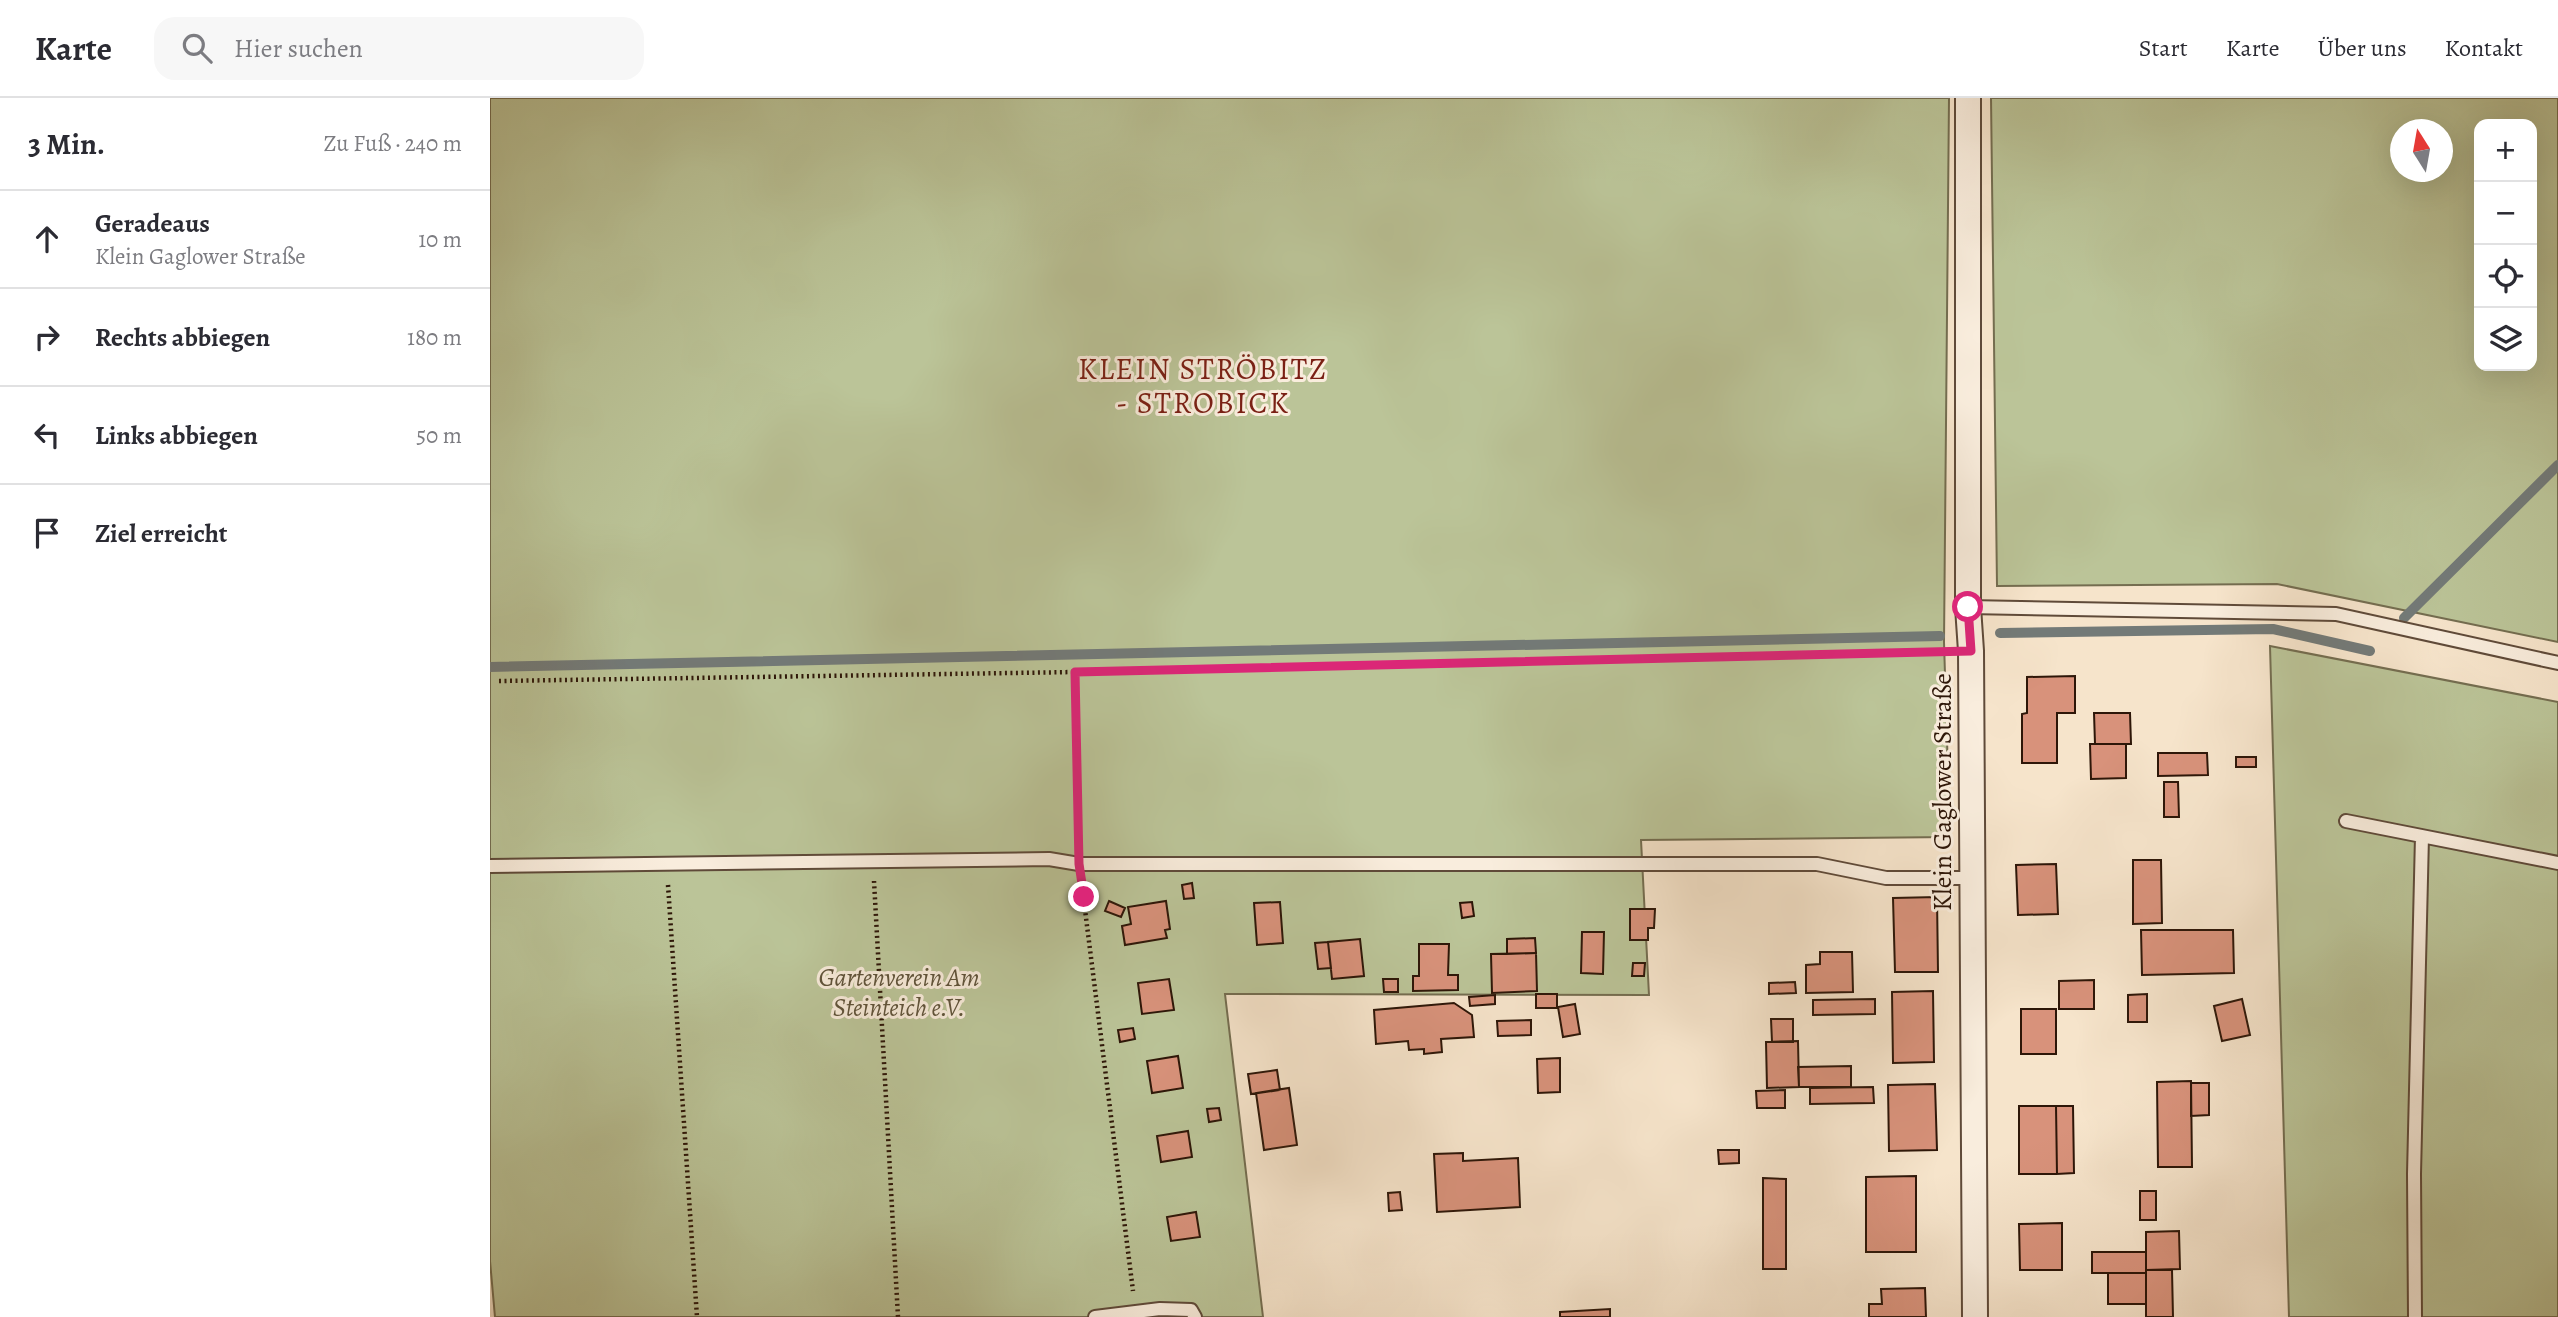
<!DOCTYPE html>
<html lang="de">
<head>
<meta charset="utf-8">
<style>
	:root { --surface:#fff; --page:#f7f7f7; --text:#2b2b33; --muted:#7c7c81; --line:#e1e1e2 }
	body { margin:0; font-family:Alegreya,serif; background:var(--page); color:var(--text) }
	.controls { position:absolute; right:21px; top:21px; display:grid; overflow:hidden; border-radius:14px; box-shadow:0 7px 28px #0002 }
	.controls button { width:63px; height:63px; display:grid; place-items:center; padding:0; border:0; border-bottom:2px solid var(--line); background:var(--surface); color:var(--text); font:35px sans-serif }
	.compass { position:absolute; left:1900px; top:21px; width:63px; height:63px; border-radius:50%; background:var(--surface); box-shadow:0 7px 28px #0002; rotate:349deg }
	.stop { position:absolute; width:21px; height:21px; margin:-16px; border:5px solid #db2777; border-radius:50%; background:#fff }
	.stop.end { background:#db2777; border-color:#fff; box-shadow:0 2px 7px #0008 }
	.list { margin:0; padding:0; list-style:none }
	h2 { display:flex; justify-content:space-between; align-items:center; height:91px; margin:0; padding:0 28px; font-size:30px }
	h2 small { font-size:23px; font-weight:400; color:var(--muted) }
	.list li { display:grid; grid-template-columns:46px 1fr auto; gap:21px; align-items:center; box-sizing:border-box; height:98px; padding:0 28px; border-top:2px solid var(--line) }
	.list b { display:block; font-size:26px; white-space:nowrap }
	.list p { margin:0; font-size:23px; white-space:nowrap; color:var(--muted) }
	.list em { font-size:23px; font-style:normal; color:var(--muted) }
	.icon { flex:none; width:38px; height:38px; fill:none; stroke:currentColor; stroke-width:2; stroke-linecap:round; stroke-linejoin:round }
	.map { position:relative; flex:none; width:2068px; height:1219px; overflow:hidden }
	header { display:flex; align-items:center; gap:42px; box-sizing:border-box; height:98px; padding:0 35px; background:var(--surface); border-bottom:2px solid var(--line) }
	header strong { font-size:33px }
	nav { display:flex; gap:38px; margin-inline-start:auto; font-size:24px }
	.search { width:490px; height:63px; background:var(--page); display:flex; align-items:center; gap:18px; box-sizing:border-box; padding:0 24px; border-radius:21px; color:var(--muted); font-size:26px }
	main { display:flex }
	aside { flex:1; background:var(--surface) }
	.map>svg:first-child { display:block }
	.green { fill:#bbc498; stroke:#746d50; stroke-width:2; fill-rule:evenodd }
	.lines { fill:none; stroke-linecap:round; stroke-linejoin:round }
	.stream { stroke:#737a78; stroke-width:10 }
	.building { fill:#d8927b; stroke:#2d1608; stroke-width:2 }
	.lane-casing { stroke:#5f4a39; stroke-width:16 }
	.street-casing { stroke:#5f4a39; stroke-width:28 }
	.path { stroke:#2d1608; stroke-width:4.5; stroke-dasharray:2 3.5; stroke-linecap:butt }
	.lane { stroke:#f9eddd; stroke-width:12 }
	.street { stroke:#f9eddd; stroke-width:24 }
	.route { stroke:#db2777; stroke-width:9 }
	.labels { text-anchor:middle; dominant-baseline:central; stroke-width:6; stroke-linejoin:round; paint-order:stroke }
	.street-label { font-size:26px; fill:#2d1608; stroke:#f9eddd }
	.park-label { font-size:26px; font-style:italic; fill:#5f533a; stroke:#f9eddd }
	.quarter-label { font-size:30px; letter-spacing:2px; fill:#7a1f14; stroke:#f9eddd }
</style>
</head>
<body>
<header>
<strong>Karte</strong>
<div class="search"><svg class="icon" aria-label="search" viewBox="0 0 24 24"><circle cx="10" cy="10" r="6"/><path d="M15 15l6 6"/></svg>Hier suchen</div>
<nav><a>Start</a><a>Karte</a><a>Über uns</a><a>Kontakt</a></nav>
</header>
<main>
<aside>
<h2>3 Min.<small>Zu Fuß · 240 m</small></h2>
<ul class="list">
<li><svg class="icon" aria-label="ahead" viewBox="0 0 24 24"><path d="M12 20V5M6 11l6-6 6 6"/></svg><div><b>Geradeaus</b><p>Klein Gaglower Straße</p></div><em>10 m</em></li>
<li><svg class="icon" aria-label="right" viewBox="0 0 24 24"><path d="M7 20v-9h11M14 6l5 5-5 5"/></svg><div><b>Rechts abbiegen</b></div><em>180 m</em></li>
<li><svg class="icon" aria-label="left" viewBox="0 0 24 24"><path d="M17 20v-9H6M10 6l-5 5 5 5"/></svg><div><b>Links abbiegen</b></div><em>50 m</em></li>
<li><svg class="icon" aria-label="arrive" viewBox="0 0 24 24"><path d="M6 21V4h12l-3 4 3 4H6"/></svg><div><b>Ziel erreicht</b></div></li>
</ul>
</aside>
<div class="map">
<svg width="2068" height="1219" viewBox="0 0 2068 1219">
	<rect width="100%" height="100%" fill="#f6e4cb"/>
	<filter id="stains"><feTurbulence type="fractalNoise" baseFrequency=".00286" numOctaves="4"/><feColorMatrix values="0 0 0 0 .2 0 0 0 0 .09 0 0 0 0 .02 0 0 0 .5 -.17"/></filter>
	<radialGradient id="worn" r=".72"><stop offset=".6" stop-color="#630" stop-opacity="0"/><stop offset="1" stop-color="#630" stop-opacity=".3"/></radialGradient>
	<path class="green" d="M0 0H1459L1454 544 1460 739 1151 742 1159 897 735 896 773 1219H5L0 1163Z
		M1501 0H2068V544L1787 486 1507 488ZM2042 26V268H1989V26ZM1910 32H1952V74H1910Z
		M1780 548 2068 604V1219H1799Z"/>
	<g class="lines">
		<path class="stream" d="M1914 520 2068 367
			M1510 535 1783 531 1880 553
			M0 569 1450 538"/>
	</g>
	<path class="building" d="M1585 578V615H1567V665H1532V616L1537 615V579Z
		M1604 615H1640L1641 646H1605Z
		M1600 646H1636V680L1601 681Z
		M1668 655H1717L1718 677 1668 678Z
		M1746 659H1766V669H1746Z
		M1674 684H1688L1689 719H1674Z
		M1643 762H1671L1672 825 1643 826Z
		M1566 766 1568 816 1528 817 1526 767Z
		M702 785 704 800 694 801 692 787Z
		M1447 799 1448 874H1405L1403 800Z
		M619 803 635 810 631 819 615 813Z
		M676 803 680 831 675 832 677 840 635 847 632 828 641 826 638 809Z
		M790 804 793 845 767 847 764 805Z
		M982 804 984 818 972 820 970 805Z
		M1140 811H1165L1164 830H1158V842H1140Z
		M1651 832H1743L1744 875 1652 877Z
		M1092 834H1114L1113 876 1091 875Z
		M1045 840 1046 855 1017 856V841Z
		M870 841 874 878 842 881 838 844Z
		M838 844 841 870 828 871 825 845Z
		M929 846H959L958 877H968V892L923 893V878H929Z
		M1330 854H1362L1363 894 1316 895V867L1330 866Z
		M1046 855 1047 893 1002 895 1001 856Z
		M1143 865H1155L1154 878H1142Z
		M679 881 684 912 652 916 648 885Z
		M893 881H908V894H894Z
		M1604 882V911H1569V883Z
		M1305 884 1306 895 1279 896V885Z
		M1443 893 1444 964 1403 965 1402 894Z
		M1046 896H1067V910H1046Z
		M1657 896V924H1638V897Z
		M1005 897V906L980 908 979 899Z
		M1385 901V916L1323 917V902Z
		M1752 901 1760 937 1732 943 1724 908Z
		M964 905 982 917 984 939 951 941 952 954 934 956V951L919 952 918 943 886 946 884 912Z
		M1085 906 1090 936 1073 939 1068 909Z
		M1531 911H1566V956H1531Z
		M1281 921H1303V944H1282Z
		M1041 922V937L1008 938 1007 923Z
		M643 930 645 941 630 944 628 932Z
		M1308 943 1309 989 1277 990 1276 944Z
		M688 958 693 990 662 995 657 963Z
		M1070 960V994L1048 995 1047 961Z
		M1361 968V989H1309L1308 969Z
		M787 972 790 992 761 996 758 976Z
		M1701 983 1702 1069H1668L1667 984Z
		M1701 985H1719V1017L1701 1018Z
		M1445 986 1447 1052 1399 1053 1398 987Z
		M1383 989 1384 1005 1320 1006V990Z
		M799 990 807 1047 774 1052 766 995Z
		M1295 992V1010H1267L1266 993Z
		M1529 1008H1566L1567 1076H1529Z
		M1566 1008H1583L1584 1075 1567 1076Z
		M729 1010 731 1022 719 1024 717 1011Z
		M698 1033 702 1059 671 1064 667 1038Z
		M1228 1052H1249V1065L1229 1066Z
		M973 1055V1063L1028 1060 1030 1109 947 1114 944 1056Z
		M1426 1078V1154H1376V1079Z
		M1273 1080 1296 1081V1171H1273Z
		M1650 1093H1666V1122H1650Z
		M910 1094 912 1112 899 1113 898 1095Z
		M706 1114 710 1139 681 1143 677 1119Z
		M1572 1125V1172H1530L1529 1126Z
		M1689 1133 1690 1171 1656 1172V1134Z
		M1602 1154H1656V1175H1602Z
		M1656 1172H1682L1683 1219H1656Z
		M1618 1175H1656V1206H1618Z
		M1435 1190 1436 1219H1379V1206H1392L1391 1191Z
		M1120 1211V1219H1070V1214Z"/>
	<g class="lines">
		<defs>
			<path id="lane" d="M1478 509 1846 516 2068 565
				M1856 723 2068 765
				M0 768 559 761 589 766H1327L1396 780H1482
				M605 1219 670 1211 701 1212 705 1219
				M1925 1219 1924 1076 1932 738"/>
			<path id="street" d="M1478 0V509L1481 553 1485 1219"/>
		</defs>
		<use href="#lane" class="lane-casing"/>
		<use href="#street" class="street-casing"/>
		<path class="path" d="M585 574 588 745
			M9 583 585 574 1453 554
			M384 783 408 1219
			M178 787 207 1219
			M592 788 643 1193"/>
		<use href="#lane" class="lane"/>
		<use href="#street" class="street"/>
	</g>
	<g class="lines">
		<path class="route" d="M594 799 589 766 585 574 1481 553 1478 509"/>
	</g>
	<g class="labels">
		<g class="street-label">
			<text transform="translate(1452 694) rotate(-90)">Klein Gaglower Straße</text>
		</g>
		<g class="park-label">
			<text x="409" y="879">Gartenverein Am<tspan x="409" dy="30">Steinteich e.V.</tspan></text>
		</g>
		<g class="quarter-label">
			<text x="713" y="271">KLEIN STRÖBITZ<tspan x="713" dy="34">- STROBICK</tspan></text>
		</g>
	</g>
	<rect width="100%" height="100%" filter="url(#stains)"/>
	<rect width="100%" height="100%" fill="url(#worn)"/>
</svg>
<div class="controls">
<button>+</button>
<button>−</button>
<button><svg class="icon" aria-label="locate" viewBox="0 0 24 24"><circle cx="12" cy="12" r="6"/><path d="M12 2v4M12 18v4M2 12h4M18 12h4"/></svg></button>
<button><svg class="icon" aria-label="layers" viewBox="0 0 24 24"><path d="M12 4l9 5-9 5-9-5zM3 14l9 5 9-5"/></svg></button>
</div>
<svg class="compass" viewBox="-18 -18 36 36"><path d="M0-13l5 13h-10z" fill="#e53935"/><path d="M0 13l5-13h-10z" fill="#7c7c81"/></svg>
<div class="stop" style="left:1478px;top:509px"></div>
<div class="stop end" style="left:594px;top:799px"></div>
</div>
</main>
</body>
</html>
